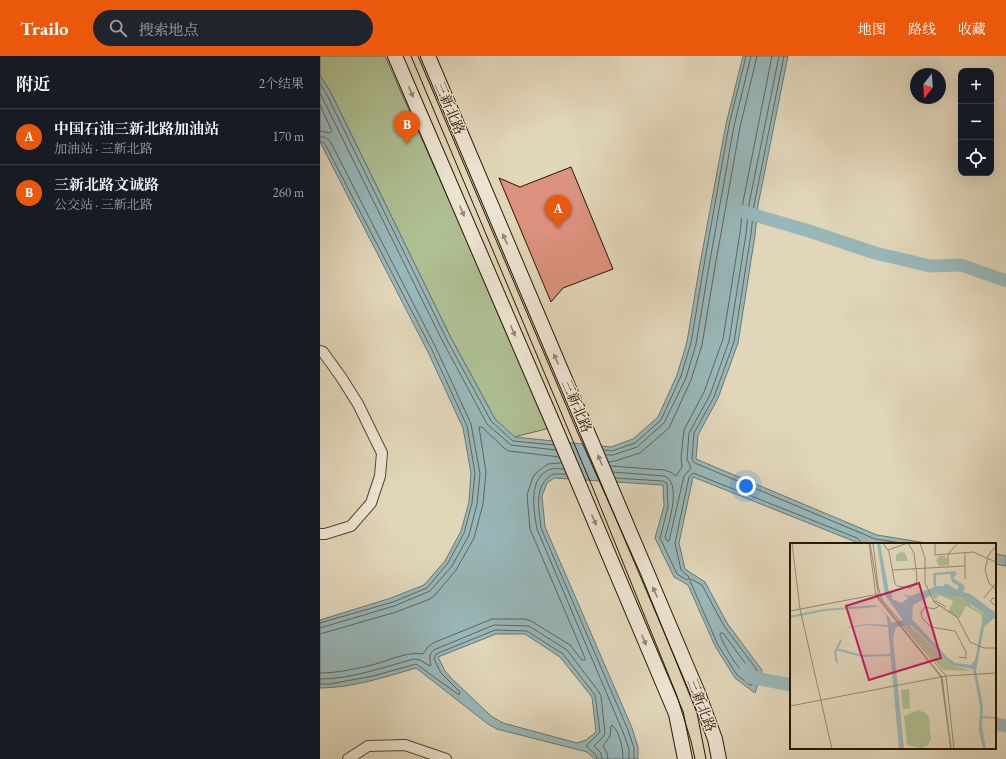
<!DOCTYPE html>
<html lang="zh">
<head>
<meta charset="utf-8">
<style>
	:root { --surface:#171b24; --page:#20242c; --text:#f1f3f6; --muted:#9ea1a6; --line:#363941; --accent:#ea580c }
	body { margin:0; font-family:"EB Garamond","Noto Serif SC",serif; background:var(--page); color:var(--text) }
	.controls { position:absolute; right:12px; top:12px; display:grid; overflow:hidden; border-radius:8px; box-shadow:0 4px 16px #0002 }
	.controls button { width:36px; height:36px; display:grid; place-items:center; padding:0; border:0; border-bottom:1px solid var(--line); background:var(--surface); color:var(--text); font:20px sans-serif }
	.compass { position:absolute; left:590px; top:12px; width:36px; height:36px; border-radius:50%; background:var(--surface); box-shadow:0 4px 16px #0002; rotate:197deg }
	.you { position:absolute; left:426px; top:430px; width:14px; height:14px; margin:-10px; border:3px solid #fff; border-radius:50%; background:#1a73e8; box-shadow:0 0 0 6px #1a73e833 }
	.badge { display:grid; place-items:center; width:26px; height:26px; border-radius:50%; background:var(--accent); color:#fff; font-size:13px; font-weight:700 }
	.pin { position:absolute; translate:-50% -33px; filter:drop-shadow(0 1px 2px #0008) }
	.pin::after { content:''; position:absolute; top:21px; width:14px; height:12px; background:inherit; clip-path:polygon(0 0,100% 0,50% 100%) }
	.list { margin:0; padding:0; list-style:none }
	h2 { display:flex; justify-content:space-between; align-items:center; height:52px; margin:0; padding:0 16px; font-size:17px }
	h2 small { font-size:13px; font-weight:400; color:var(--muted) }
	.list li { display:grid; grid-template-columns:26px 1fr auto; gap:12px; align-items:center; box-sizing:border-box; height:56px; padding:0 16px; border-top:1px solid var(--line) }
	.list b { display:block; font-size:15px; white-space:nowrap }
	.list p { margin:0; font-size:13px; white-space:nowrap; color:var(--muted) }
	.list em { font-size:13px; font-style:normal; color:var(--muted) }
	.icon { flex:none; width:22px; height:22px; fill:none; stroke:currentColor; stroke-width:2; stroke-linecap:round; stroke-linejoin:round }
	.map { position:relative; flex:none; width:686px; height:703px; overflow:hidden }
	header { display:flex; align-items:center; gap:24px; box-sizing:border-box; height:56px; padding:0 20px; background:var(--accent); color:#fff }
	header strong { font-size:19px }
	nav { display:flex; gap:22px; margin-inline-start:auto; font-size:14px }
	.search { width:280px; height:36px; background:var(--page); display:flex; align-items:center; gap:10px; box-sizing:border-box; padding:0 14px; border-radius:22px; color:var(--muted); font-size:15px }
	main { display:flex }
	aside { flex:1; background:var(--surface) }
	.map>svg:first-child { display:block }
	.green { fill:#aebf92; stroke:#6c6a49 }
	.water { fill:#98b7b9; stroke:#6c776f; fill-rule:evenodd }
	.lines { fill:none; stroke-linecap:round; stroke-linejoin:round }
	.shore { stroke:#60665c; stroke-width:1 }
	.canal { stroke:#98b7b9; stroke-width:13 }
	.building { fill:#dc927f; stroke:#291600 }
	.minor-casing { stroke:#57462e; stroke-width:12 }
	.secondary-casing { stroke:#291600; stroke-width:16 }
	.minor { stroke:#ece4d2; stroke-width:10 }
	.secondary { stroke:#ece4d2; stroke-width:14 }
	.tram { stroke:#291600; stroke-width:1 }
	.oneway { fill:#948774 }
	.labels { text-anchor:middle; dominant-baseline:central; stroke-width:3; stroke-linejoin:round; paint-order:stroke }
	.street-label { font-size:14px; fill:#291600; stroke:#ece4d2 }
	.inset-river { fill:none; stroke:#98b7b9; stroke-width:2 }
	.inset-road { fill:none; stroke:#97896f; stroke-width:1 }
	.view { fill:#c2185b; fill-opacity:0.15; stroke:#c2185b; stroke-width:2 }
	.inset-edge { fill:none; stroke:#291600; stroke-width:2 }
</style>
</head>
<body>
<header>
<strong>Trailo</strong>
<div class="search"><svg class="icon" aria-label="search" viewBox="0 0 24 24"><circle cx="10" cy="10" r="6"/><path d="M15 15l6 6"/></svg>搜索地点</div>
<nav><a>地图</a><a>路线</a><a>收藏</a></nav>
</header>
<main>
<aside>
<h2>附近<small>2个结果</small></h2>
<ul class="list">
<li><span class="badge">A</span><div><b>中国石油三新北路加油站</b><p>加油站 · 三新北路</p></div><em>170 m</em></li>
<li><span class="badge">B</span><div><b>三新北路文诚路</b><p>公交站 · 三新北路</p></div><em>260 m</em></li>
</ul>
</aside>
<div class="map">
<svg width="686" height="703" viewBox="0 0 686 703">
	<rect width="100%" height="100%" fill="#e1d6b9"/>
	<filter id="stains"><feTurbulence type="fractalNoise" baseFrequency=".005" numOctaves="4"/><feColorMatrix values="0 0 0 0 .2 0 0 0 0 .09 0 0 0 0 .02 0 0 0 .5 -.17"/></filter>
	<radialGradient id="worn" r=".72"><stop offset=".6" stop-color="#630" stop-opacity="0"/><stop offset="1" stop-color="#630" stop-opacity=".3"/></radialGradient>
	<path class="green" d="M0 0H65L230 372 194 381 175 363 130 280 11 37 0 19Z"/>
	<path class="water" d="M423 0H468L438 149 435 179 418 287 398 342 378 379 376 403 557 479 612 488H541L373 421 359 487 365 513 385 526 407 567 442 614 435 637 415 622 395 590 368 529 354 521 335 482 344 450 343 429 234 422 227 427 222 440 225 471 312 672 318 691V703H275L267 696 177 673 168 668 96 612C65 621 32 632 0 632V564L71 542 104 529 125 505 141 475 149 446 151 417 143 372 108 296 0 86V19L11 37 130 280 175 363 195 381 291 391 313 383 338 361 357 319 367 286 380 208 406 68ZM176 578H205L240 601 272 641 276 676 266 684 257 687 183 667 171 660 132 623 125 615 118 601Z
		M675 498 686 500V510L675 508Z"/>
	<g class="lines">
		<path class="shore" d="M464 0 434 149 431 178 414 286 394 341 374 377 372 404 375 407 555 483 587 488
			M0 27 7 39 126 282 171 365 193 385 234 389
			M0 37 122 284 167 368 191 389 236 394
			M0 49 12 75 10 77 0 75
			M0 81H5L10 85 116 292 151 368 160 418 157 448 149 479 132 510 110 535 74 550 0 572
			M0 86H3L5 88 112 294 147 370 155 417 152 447 144 477 128 507 107 532 73 546 0 567
			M284 394 292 395 315 387 341 364 361 320 371 287 384 209 409 69 426 0
			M286 399H293L317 391 344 367 366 322 376 288 389 210 414 70 431 0
			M289 406 295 405 320 397 349 372 371 324 382 289 395 211 420 71 437 0
			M291 410 344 414 350 416 356 420 362 411 361 402 364 374 384 336 403 283 420 177 423 146 452 0
			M244 413C240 413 235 412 231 413 207 421 214 455 217 473L303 676 309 693V703
			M293 416 344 420C362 425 349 468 345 481L347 485H349L364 420 371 412 367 403 369 377 390 339 409 285 426 178 429 148 459 0
			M246 418H233C213 430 219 452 221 472L308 674 314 692V703
			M295 422 343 425 347 427 348 451 340 482 357 518 367 524 369 523V521L361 514 355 487 369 421 373 417 537 482 540 485V488
			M371 523 382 529 404 570 437 614 432 629H430L417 619 398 589 370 525Z
			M401 577H403L431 615 430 620C419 618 404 589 400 579Z
			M0 578 76 556 110 543 115 539 136 514 154 482 163 448 166 416 159 371H162L184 392 189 395 239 401
			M0 617C17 617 35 613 52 609 68 605 87 595 103 598L108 591 113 587 172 563H205L211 565 250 589 262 604H265V602L210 473 207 439 213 421 217 416 228 408 241 407
			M0 623C32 623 63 611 94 603L100 604 110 610 111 609C109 602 109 596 116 593L174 569 209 570 247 594 279 636 281 640 285 677 283 681 274 690 281 697 282 703
			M0 628H10L53 620 96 608 139 639 140 636 121 617 114 603 116 598 175 574 207 575 243 598 275 639 280 676 266 690 276 699 277 703
			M288 703 287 697 283 690 290 680 291 670 292 669C300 676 303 693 303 703"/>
		<path class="canal" d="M421 155 489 175 555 197 610 210 641 209 686 225
			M426 614 430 621 471 629
			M675 668 686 670"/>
	</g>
	<path class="building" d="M251 111 293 213 243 232 231 246 179 122 200 131Z"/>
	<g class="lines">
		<defs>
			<path id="minor" d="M0 295 3 296 21 321 38 348 62 397 60 420 51 447 31 470 5 478H0
				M28 703 48 690 85 689 126 703"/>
			<path id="secondary" d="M75 0 236 374 356 658 365 703
				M108 0 378 637 395 683 399 703"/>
		</defs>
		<use href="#minor" class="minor-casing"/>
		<use href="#secondary" class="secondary-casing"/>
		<use href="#minor" class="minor"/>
		<use href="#secondary" class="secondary"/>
		<path class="tram" d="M91 0 272 430 357 640 371 685 375 703
			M98 0 257 375 321 519 377 657 386 703"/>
	</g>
	<defs><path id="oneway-solid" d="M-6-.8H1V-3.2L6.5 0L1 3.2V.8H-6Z"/></defs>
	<g class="oneway">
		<use href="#oneway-solid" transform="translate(91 36) rotate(66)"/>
		<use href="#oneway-solid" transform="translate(142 155) rotate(67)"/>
		<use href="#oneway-solid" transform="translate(185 183) rotate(-113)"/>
		<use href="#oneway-solid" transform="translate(193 275) rotate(67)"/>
		<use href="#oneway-solid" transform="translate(236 303) rotate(-113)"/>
		<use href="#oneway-solid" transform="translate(280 404) rotate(-113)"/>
		<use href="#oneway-solid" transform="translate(274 464) rotate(67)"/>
		<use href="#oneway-solid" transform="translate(335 536) rotate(-113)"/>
		<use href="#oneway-solid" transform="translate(324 584) rotate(67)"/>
	</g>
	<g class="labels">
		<g class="street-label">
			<text transform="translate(130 52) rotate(67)">三新北路</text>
			<text transform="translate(257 350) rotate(67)">三新北路</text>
			<text transform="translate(382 649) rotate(69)">三新北路</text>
		</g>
	</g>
	<g transform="translate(470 487)">
		<rect width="206" height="206" fill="#e1d6b9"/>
		<path d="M111 9 115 10 118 18H106V12ZM146.5 18a5.5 5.5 0 1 1 11 0a5.5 5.5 0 1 1-11 0ZM151 50 177 57 182 64 196 72 195 76 192 79 191 71 176 63 169 76 158 69 163 59 161 57 149 52 145 57 141 51ZM118 81 161 122 182 128 153 127 115 83ZM119 146 120 166H113L111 147ZM128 167 136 170 139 175 141 196 137 203 131 205 117 202 114 173Z" fill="#aebf92"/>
		<path d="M87 0H90L99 49 121 53 144 44 143 30 165 28 167 31 163 35 175 43 173 49 180 51 206 70V76H203L194 84 186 128 193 162 192 183 196 206H193L189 188 190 163 183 126 161 122 121 82 106 84 103 96 114 206H109L98 84 77 82 57 85 50 99 58 84 78 81 98 82 96 72 85 61 100 75 101 80 113 77 95 52ZM160 31 162 39 169 43 167 47 155 40 154 43H146V32ZM102 50 112 51 119 55 111 60 102 56ZM146 50 172 55 196 72 192 79 185 117 181 122 165 120 157 114 122 76 123 62Z" fill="#98b7b9" fill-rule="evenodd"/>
		<path class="inset-river" d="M0 74 34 67 86 63M46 106 72 113 102 112M47 120 45 109 51 97M191 174 206 175"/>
		<path class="inset-road" d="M2 0 10 66 42 206M79 0 86 53 151 134 161 206M80 0 89 55 152 134 161 206M83 0 88 43 92 57 156 133 164 206M93 0 99 9 105 41 107 43 120 45 126 41 127 35 124 10 118 0M130 0 135 15V40L144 59 167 74 180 99 194 105H206M145 0V12L183 9 206 19M206 3 198 13 195 27 199 40 206 47M98 7 118 0M175 10V36M158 23V11L168 0M102 27 175 23M194 55 206 40M206 56 203 55 200 58 206 63M144 59 146 58 156 64M149 63 144 66 135 64 131 69 132 75 141 84 165 88 176 109V115L169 114M0 68 89 51M0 163 156 133 206 130"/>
		<path class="view" d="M129 40 151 115 79 137 56 63Z"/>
		<rect width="206" height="206" class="inset-edge"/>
	</g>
	<rect width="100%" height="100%" filter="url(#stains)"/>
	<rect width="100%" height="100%" fill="url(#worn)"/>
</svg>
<div class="controls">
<button>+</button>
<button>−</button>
<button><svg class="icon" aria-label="locate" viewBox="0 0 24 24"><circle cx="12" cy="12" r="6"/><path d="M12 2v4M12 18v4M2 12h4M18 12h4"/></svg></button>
</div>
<svg class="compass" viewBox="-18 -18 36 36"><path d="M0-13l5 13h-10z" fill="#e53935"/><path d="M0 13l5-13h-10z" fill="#9ea1a6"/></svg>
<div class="you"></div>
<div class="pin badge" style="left:238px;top:172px">A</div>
<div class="pin badge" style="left:87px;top:88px">B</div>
</div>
</main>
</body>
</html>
